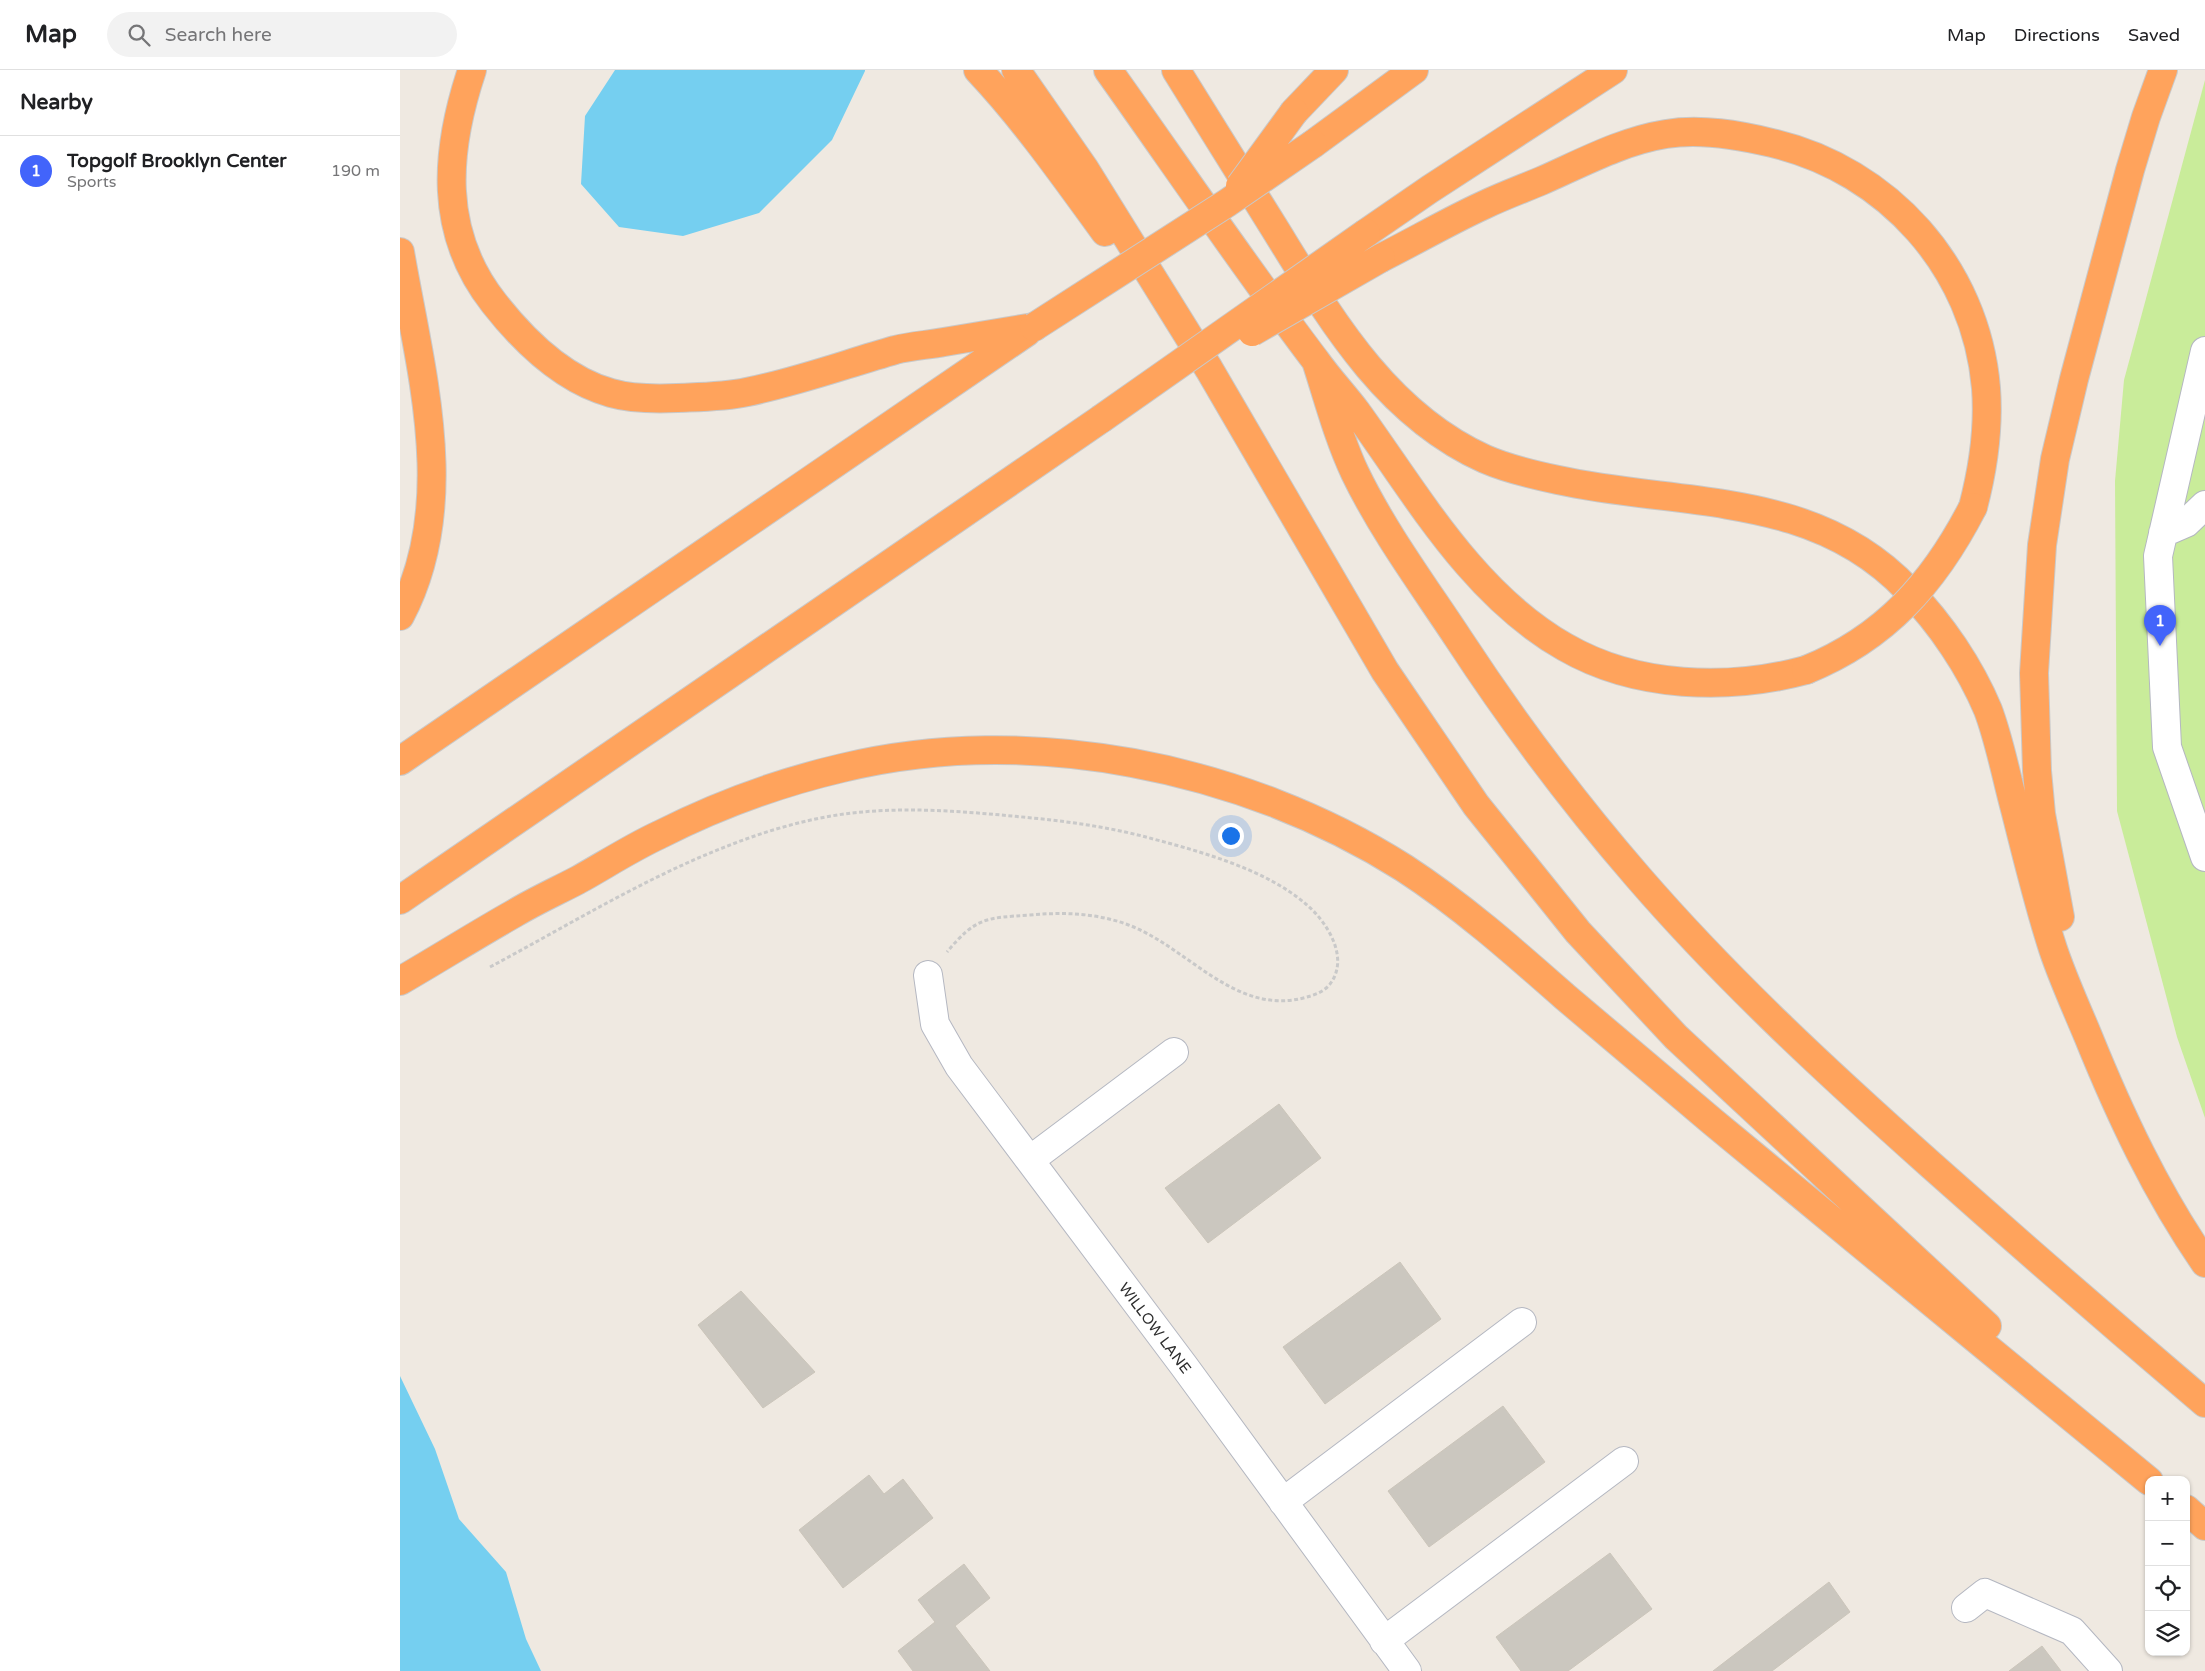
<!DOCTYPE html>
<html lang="en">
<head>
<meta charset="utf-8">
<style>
	:root { --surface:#fff; --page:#f2f2f2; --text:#202124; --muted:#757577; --line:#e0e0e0; --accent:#4264fb }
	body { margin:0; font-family:"Varela Round",sans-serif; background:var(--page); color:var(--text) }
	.controls { position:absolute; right:15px; bottom:15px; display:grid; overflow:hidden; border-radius:10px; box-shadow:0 1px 4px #0004 }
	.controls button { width:45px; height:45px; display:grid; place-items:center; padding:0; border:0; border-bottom:1px solid var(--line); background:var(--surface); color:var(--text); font:25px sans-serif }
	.you { position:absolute; left:830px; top:765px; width:18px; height:18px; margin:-12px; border:4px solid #fff; border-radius:50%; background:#1a73e8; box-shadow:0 0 0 8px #1a73e833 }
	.badge { display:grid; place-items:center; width:32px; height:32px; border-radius:50%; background:var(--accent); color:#fff; font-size:16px; font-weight:700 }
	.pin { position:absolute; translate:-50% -41px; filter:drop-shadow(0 1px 2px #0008) }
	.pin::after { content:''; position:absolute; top:26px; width:18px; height:15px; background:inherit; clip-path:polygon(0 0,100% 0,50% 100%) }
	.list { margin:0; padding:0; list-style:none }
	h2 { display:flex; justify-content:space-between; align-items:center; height:65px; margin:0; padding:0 20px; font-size:21px }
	h2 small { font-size:16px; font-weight:400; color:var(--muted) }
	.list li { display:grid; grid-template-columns:32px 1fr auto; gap:15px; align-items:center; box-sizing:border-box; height:70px; padding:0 20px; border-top:1px solid var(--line) }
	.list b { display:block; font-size:19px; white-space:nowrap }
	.list p { margin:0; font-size:16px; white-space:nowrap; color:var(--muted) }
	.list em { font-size:16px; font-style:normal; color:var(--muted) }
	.icon { flex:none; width:28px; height:28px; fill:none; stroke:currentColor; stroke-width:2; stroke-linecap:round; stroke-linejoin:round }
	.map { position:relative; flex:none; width:1805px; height:1601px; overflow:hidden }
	header { display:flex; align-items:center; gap:30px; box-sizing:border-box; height:70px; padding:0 25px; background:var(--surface); border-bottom:1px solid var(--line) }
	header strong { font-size:24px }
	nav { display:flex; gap:28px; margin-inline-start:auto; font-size:18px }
	.search { width:350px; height:45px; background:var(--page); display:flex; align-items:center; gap:12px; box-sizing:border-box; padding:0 18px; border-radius:28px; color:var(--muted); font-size:19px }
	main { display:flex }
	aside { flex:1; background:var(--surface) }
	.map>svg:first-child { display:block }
	.pitch { fill:#c9ec9a }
	.water { fill:#75cff0 }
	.building { fill:#cbc7bf; stroke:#cbc5ba }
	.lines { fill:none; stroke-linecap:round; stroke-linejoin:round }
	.minor-casing { stroke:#b4b7c1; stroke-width:30 }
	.highway-casing { stroke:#c9c9c9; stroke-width:30 }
	.path { stroke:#c9c9c9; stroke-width:3; stroke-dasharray:4 2.5; stroke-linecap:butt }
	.minor { stroke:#fff; stroke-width:28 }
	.highway { stroke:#ffa35c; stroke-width:28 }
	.highway-bridge-casing { stroke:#c9c9c9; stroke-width:30; stroke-linecap:butt }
	.highway-bridge { stroke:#ffa35c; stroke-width:28 }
	.labels { text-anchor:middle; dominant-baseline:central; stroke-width:4; stroke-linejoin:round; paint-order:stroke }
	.street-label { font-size:15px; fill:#2e2e2e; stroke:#fff }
</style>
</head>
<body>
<header>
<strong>Map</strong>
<div class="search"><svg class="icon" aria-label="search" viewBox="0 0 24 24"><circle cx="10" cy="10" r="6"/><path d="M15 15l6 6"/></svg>Search here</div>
<nav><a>Map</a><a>Directions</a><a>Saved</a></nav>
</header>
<main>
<aside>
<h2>Nearby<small></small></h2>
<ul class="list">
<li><span class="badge">1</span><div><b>Topgolf Brooklyn Center</b><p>Sports</p></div><em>190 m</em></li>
</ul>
</aside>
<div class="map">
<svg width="1805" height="1601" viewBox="0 0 1805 1601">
	<rect width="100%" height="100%" fill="#efe9e1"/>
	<path class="pitch" d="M1805 10V1048L1777 967 1717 741 1715 411 1724 310Z"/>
	<path class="water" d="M215 0H465V1L432 70 359 143 283 166 219 157 181 114 185 46Z
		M0 1306 35 1379 59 1449 106 1502 126 1569 141 1601H0Z"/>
	<path class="building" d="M879 1034 921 1088 808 1173 765 1118Z
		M1000 1192 1041 1249 925 1334 883 1277Z
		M341 1221 415 1302 363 1338 298 1255Z
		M1103 1336 1145 1392 1029 1477 988 1421Z
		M469 1405 484 1424 503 1409 533 1448 443 1518 399 1460Z
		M1210 1483 1252 1539 1168 1601H1121L1096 1567Z
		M564 1494 590 1528 555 1556 590 1601H513L498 1581 535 1552 518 1530Z
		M1429 1512 1450 1542 1372 1601H1313Z
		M1642 1576 1661 1601H1609Z"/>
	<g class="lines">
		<defs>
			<path id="minor" d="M1805 281 1758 486 1767 677 1805 787
				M1763 463 1786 453 1805 435
				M528 905 535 954 559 996 784 1296 1007 1601
				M630 1090 774 982
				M883 1432 1122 1252
				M1566 1538 1585 1523 1672 1561 1708 1601
				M984 1571 1224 1391"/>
			<path id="highway" d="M72 0C45 81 38 162 94 233 123 270 164 310 211 323 232 329 255 329 277 328 300 327 324 327 347 322 397 312 446 294 495 280 511 276 528 275 544 272 574 267 604 262 634 257
				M578 0C625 50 665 107 705 162
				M616 0 684 98 809 299 985 601 1076 735 1178 862 1276 967 1587 1256
				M708 0C777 97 844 196 916 291 928 308 943 324 956 341 1017 425 1072 524 1165 577 1236 618 1328 621 1406 600
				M776 0C809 53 842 106 875 159 930 248 985 344 1085 389 1108 399 1134 405 1158 410 1281 437 1414 420 1508 520 1541 554 1570 597 1588 640 1600 672 1606 706 1615 739 1627 786 1638 833 1653 879 1663 909 1676 937 1688 966 1720 1045 1756 1122 1805 1193
				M894 42 934 0
				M913 74 1014 0
				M966 163 1030 119 1213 0
				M0 182C20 299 60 433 0 546
				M981 188C1015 171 1049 151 1084 135 1103 126 1122 119 1141 111 1182 93 1222 71 1266 64 1301 58 1339 65 1372 73 1488 100 1576 198 1586 318 1589 358 1583 399 1573 437
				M916 291C928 328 938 367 955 403 983 461 1023 515 1058 568 1113 652 1173 732 1238 807 1328 911 1429 1004 1531 1095 1622 1176 1713 1255 1805 1333
				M0 691 627 262
				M0 830 701 349
				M1660 847 1641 744 1637 701 1634 603 1642 475 1655 389 1674 309 1730 100 1746 47 1763 0
				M0 911C38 889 76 865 115 843 135 831 157 821 178 810 205 795 231 778 259 765 318 735 378 713 442 698 628 653 843 696 1004 798 1061 835 1113 881 1164 926 1213 968 1263 1010 1313 1052 1458 1172 1604 1292 1749 1411
				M1786 1439 1805 1456"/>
		</defs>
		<use href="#minor" class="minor-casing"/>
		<use href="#highway" class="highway-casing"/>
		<path class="path" d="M90 897C167 856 243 809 325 777 365 761 409 748 452 743 505 737 559 741 612 746 655 750 699 755 742 766 795 780 865 798 907 835 927 852 950 888 930 914 925 921 915 925 907 927 835 948 788 876 726 854 695 843 663 842 630 845 586 848 576 847 547 882"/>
		<use href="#minor" class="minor"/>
		<use href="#highway" class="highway"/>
		<defs>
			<path id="highway-bridge" d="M840 116 894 42
				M634 257 827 133 913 74
				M852 262 981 188
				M701 349 966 163
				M1406 600C1485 568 1534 513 1573 437"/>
		</defs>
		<use href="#highway-bridge" class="highway-bridge-casing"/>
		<use href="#highway-bridge" class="highway-bridge"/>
	</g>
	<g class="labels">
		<g class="street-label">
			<text transform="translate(755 1258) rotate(53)">WILLOW LANE</text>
		</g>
	</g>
</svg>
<div class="controls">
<button>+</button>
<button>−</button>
<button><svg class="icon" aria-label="locate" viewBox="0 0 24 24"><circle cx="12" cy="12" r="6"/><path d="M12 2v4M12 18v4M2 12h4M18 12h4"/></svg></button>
<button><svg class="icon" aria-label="layers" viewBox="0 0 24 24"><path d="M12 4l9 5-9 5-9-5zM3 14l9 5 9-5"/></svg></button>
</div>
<div class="you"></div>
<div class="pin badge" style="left:1760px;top:576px">1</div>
</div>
</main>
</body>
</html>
